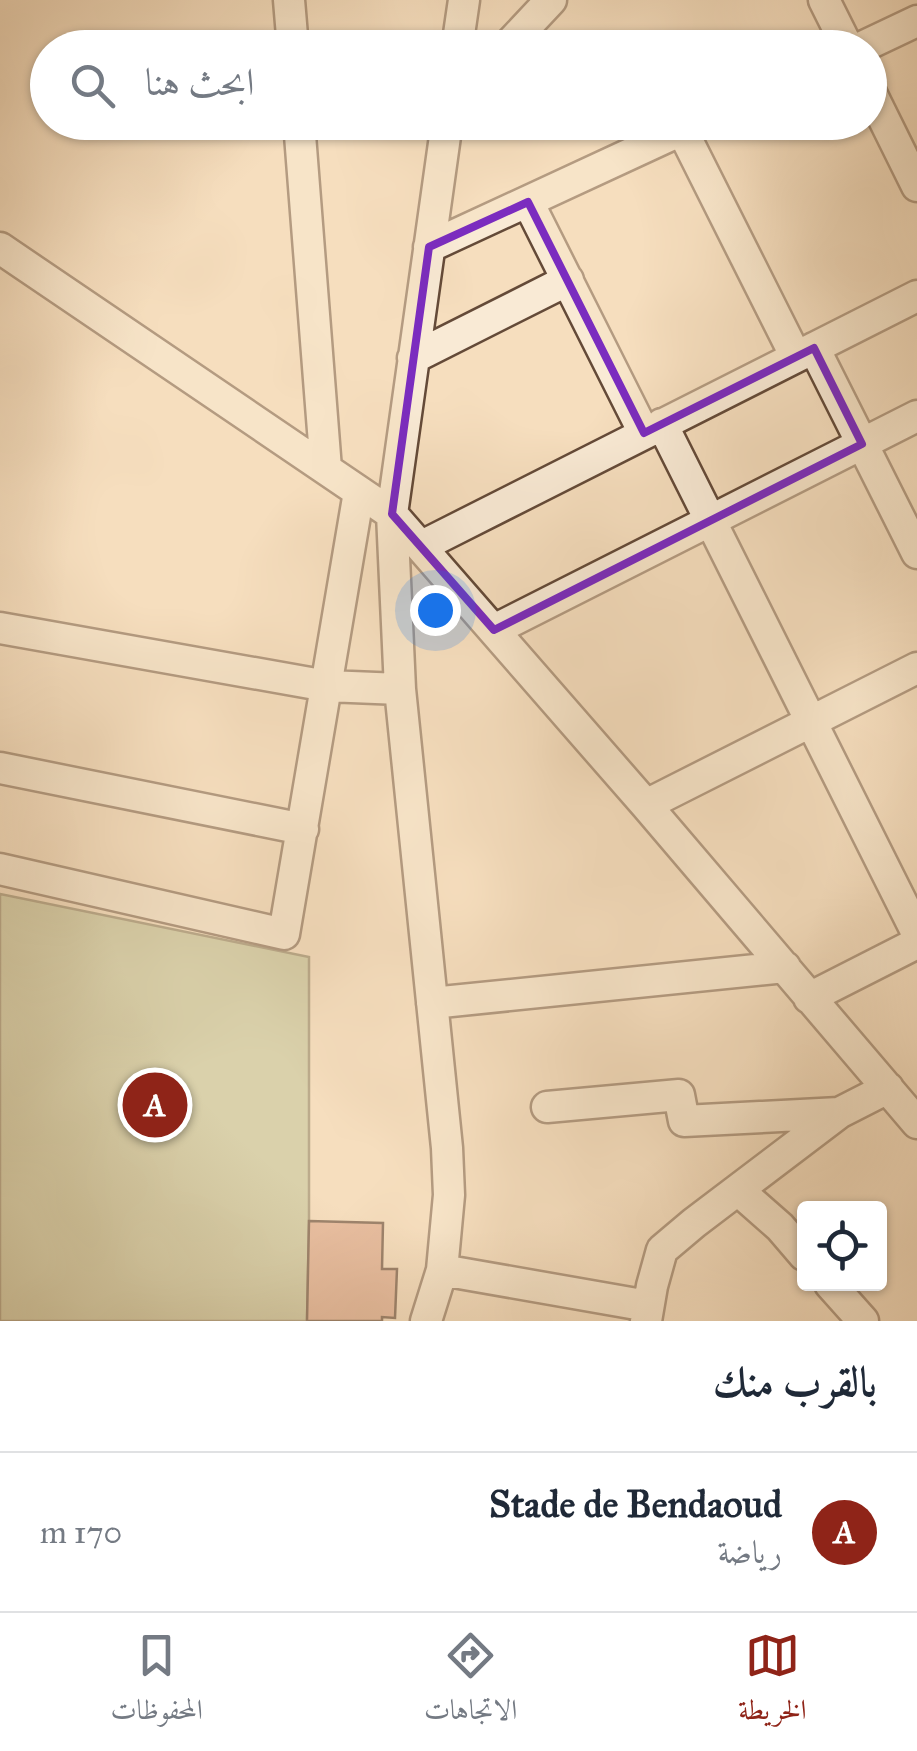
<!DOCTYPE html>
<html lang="ar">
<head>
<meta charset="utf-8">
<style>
	:root { --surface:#fff; --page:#f2f2f3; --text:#1f2937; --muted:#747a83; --line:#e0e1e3; --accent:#8f2418 }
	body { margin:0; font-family:"IM FELL Great Primer",Amiri,serif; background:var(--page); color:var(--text); direction:rtl }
	.controls { position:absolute; right:30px; bottom:30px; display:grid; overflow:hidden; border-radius:10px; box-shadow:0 2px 8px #0004 }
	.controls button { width:90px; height:90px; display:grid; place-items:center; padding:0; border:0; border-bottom:2px solid var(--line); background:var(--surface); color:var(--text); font:50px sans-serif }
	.you { position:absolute; left:435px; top:610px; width:35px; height:35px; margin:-25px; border:8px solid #fff; border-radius:50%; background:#1a73e8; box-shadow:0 0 0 15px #1a73e833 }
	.badge { display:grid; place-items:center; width:65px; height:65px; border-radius:50%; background:var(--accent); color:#fff; font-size:32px; font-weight:700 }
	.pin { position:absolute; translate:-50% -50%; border:5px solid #fff; box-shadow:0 2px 10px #0006 }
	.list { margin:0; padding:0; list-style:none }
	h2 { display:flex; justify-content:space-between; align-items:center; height:130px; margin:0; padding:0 40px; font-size:42px }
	h2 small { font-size:32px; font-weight:400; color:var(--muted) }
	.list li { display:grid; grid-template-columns:65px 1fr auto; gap:30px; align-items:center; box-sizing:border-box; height:160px; padding:0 40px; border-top:2px solid var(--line) }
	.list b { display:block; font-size:38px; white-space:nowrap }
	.list p { margin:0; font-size:32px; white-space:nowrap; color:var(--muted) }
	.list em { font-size:32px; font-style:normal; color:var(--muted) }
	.icon { flex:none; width:55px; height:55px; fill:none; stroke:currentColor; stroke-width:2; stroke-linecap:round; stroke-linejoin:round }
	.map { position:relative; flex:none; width:917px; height:1321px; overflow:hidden; direction:ltr }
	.search { position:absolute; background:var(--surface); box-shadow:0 2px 8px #0004; left:30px; right:30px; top:30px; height:110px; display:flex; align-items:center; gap:25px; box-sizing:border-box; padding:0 35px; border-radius:55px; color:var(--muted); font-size:38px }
	.sheet { height:290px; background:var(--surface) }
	nav { display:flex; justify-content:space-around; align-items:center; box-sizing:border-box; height:140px; border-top:2px solid var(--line); background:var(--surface); font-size:28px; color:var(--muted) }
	nav a { display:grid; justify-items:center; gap:5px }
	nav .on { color:var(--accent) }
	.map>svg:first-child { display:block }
	.green { fill:#b9c294; stroke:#766d50; stroke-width:2.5 }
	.building { fill:#d99a7e; stroke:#33180c; stroke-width:2.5 }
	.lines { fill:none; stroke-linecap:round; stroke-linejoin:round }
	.minor-casing { stroke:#644a38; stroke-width:35 }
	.minor { stroke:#f9ead5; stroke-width:30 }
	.marked { fill:none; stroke:#7b2cbf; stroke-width:8; stroke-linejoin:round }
</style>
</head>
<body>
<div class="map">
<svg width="917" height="1321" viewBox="0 0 917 1321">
	<rect width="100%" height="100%" fill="#f6debe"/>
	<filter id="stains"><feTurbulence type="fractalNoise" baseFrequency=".002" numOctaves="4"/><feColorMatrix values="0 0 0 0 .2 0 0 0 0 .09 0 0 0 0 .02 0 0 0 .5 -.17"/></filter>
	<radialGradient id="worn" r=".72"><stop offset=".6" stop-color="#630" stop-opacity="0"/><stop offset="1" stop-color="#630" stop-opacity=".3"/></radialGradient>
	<path class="green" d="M0 894 309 957V1221L307 1321H0Z"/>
	<path class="building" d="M309 1221 383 1223 382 1269H397L395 1318 382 1317V1321H307Z"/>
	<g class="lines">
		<defs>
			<path id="minor" d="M289 0 293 48
				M824 0 848 48
				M457 48 464 0
				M506 48 551 0
				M860 48 917 21
				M870 91 917 186
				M299 122 326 469
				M682 130 796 357
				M528 202 644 433
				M429 247 699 122
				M0 248 392 514 646 805 917 1123
				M814 348 917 553
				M413 358 568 280
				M662 424 917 933
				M422 546 917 296
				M0 628 327 686 400 689
				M494 630 917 416
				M0 768 303 829
				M646 805 917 668
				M0 869 284 934 359 492
				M809 998 917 943
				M432 1003 785 967
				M547 1107 679 1095 684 1121 839 1113
				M738 1190 780 1227 804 1255
				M442 1270 648 1306
				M830 1284 863 1321
				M426 1321 442 1270 449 1195 447 1148 400 689 392 514 447 122
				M646 1321 652 1286 662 1250 694 1223 839 1113 888 1088"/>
		</defs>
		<use href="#minor" class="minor-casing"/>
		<use href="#minor" class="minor"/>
	</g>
	<path d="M0 0H917V1321H0ZM528 202 644 433 814 348 862 444 494 630 392 514 429 247Z" fill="#f6debe" fill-opacity=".55" fill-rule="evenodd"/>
	<path class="marked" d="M528 202 644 433 814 348 862 444 494 630 392 514 429 247Z"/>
	<rect width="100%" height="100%" filter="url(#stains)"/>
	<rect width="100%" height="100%" fill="url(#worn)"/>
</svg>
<div class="controls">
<button><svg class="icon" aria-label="locate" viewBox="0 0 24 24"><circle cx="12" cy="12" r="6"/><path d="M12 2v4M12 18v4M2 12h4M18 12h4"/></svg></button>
</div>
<div class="you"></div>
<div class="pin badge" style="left:155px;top:1105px">A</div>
<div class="search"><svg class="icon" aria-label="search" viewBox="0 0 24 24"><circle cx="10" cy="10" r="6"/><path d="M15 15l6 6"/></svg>ابحث هنا</div>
</div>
<section class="sheet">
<h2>بالقرب منك<small></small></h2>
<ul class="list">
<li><span class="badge">A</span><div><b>Stade de Bendaoud</b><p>رياضة</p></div><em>170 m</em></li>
</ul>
</section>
<nav>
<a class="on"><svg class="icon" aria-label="map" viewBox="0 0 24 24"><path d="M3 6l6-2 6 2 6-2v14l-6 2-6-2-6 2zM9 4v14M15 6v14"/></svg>الخريطة</a>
<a><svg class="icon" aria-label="directions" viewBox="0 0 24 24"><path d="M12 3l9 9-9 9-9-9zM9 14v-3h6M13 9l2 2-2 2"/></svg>الاتجاهات</a>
<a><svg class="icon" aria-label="saved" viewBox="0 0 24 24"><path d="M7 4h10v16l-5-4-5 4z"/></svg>المحفوظات</a>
</nav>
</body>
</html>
